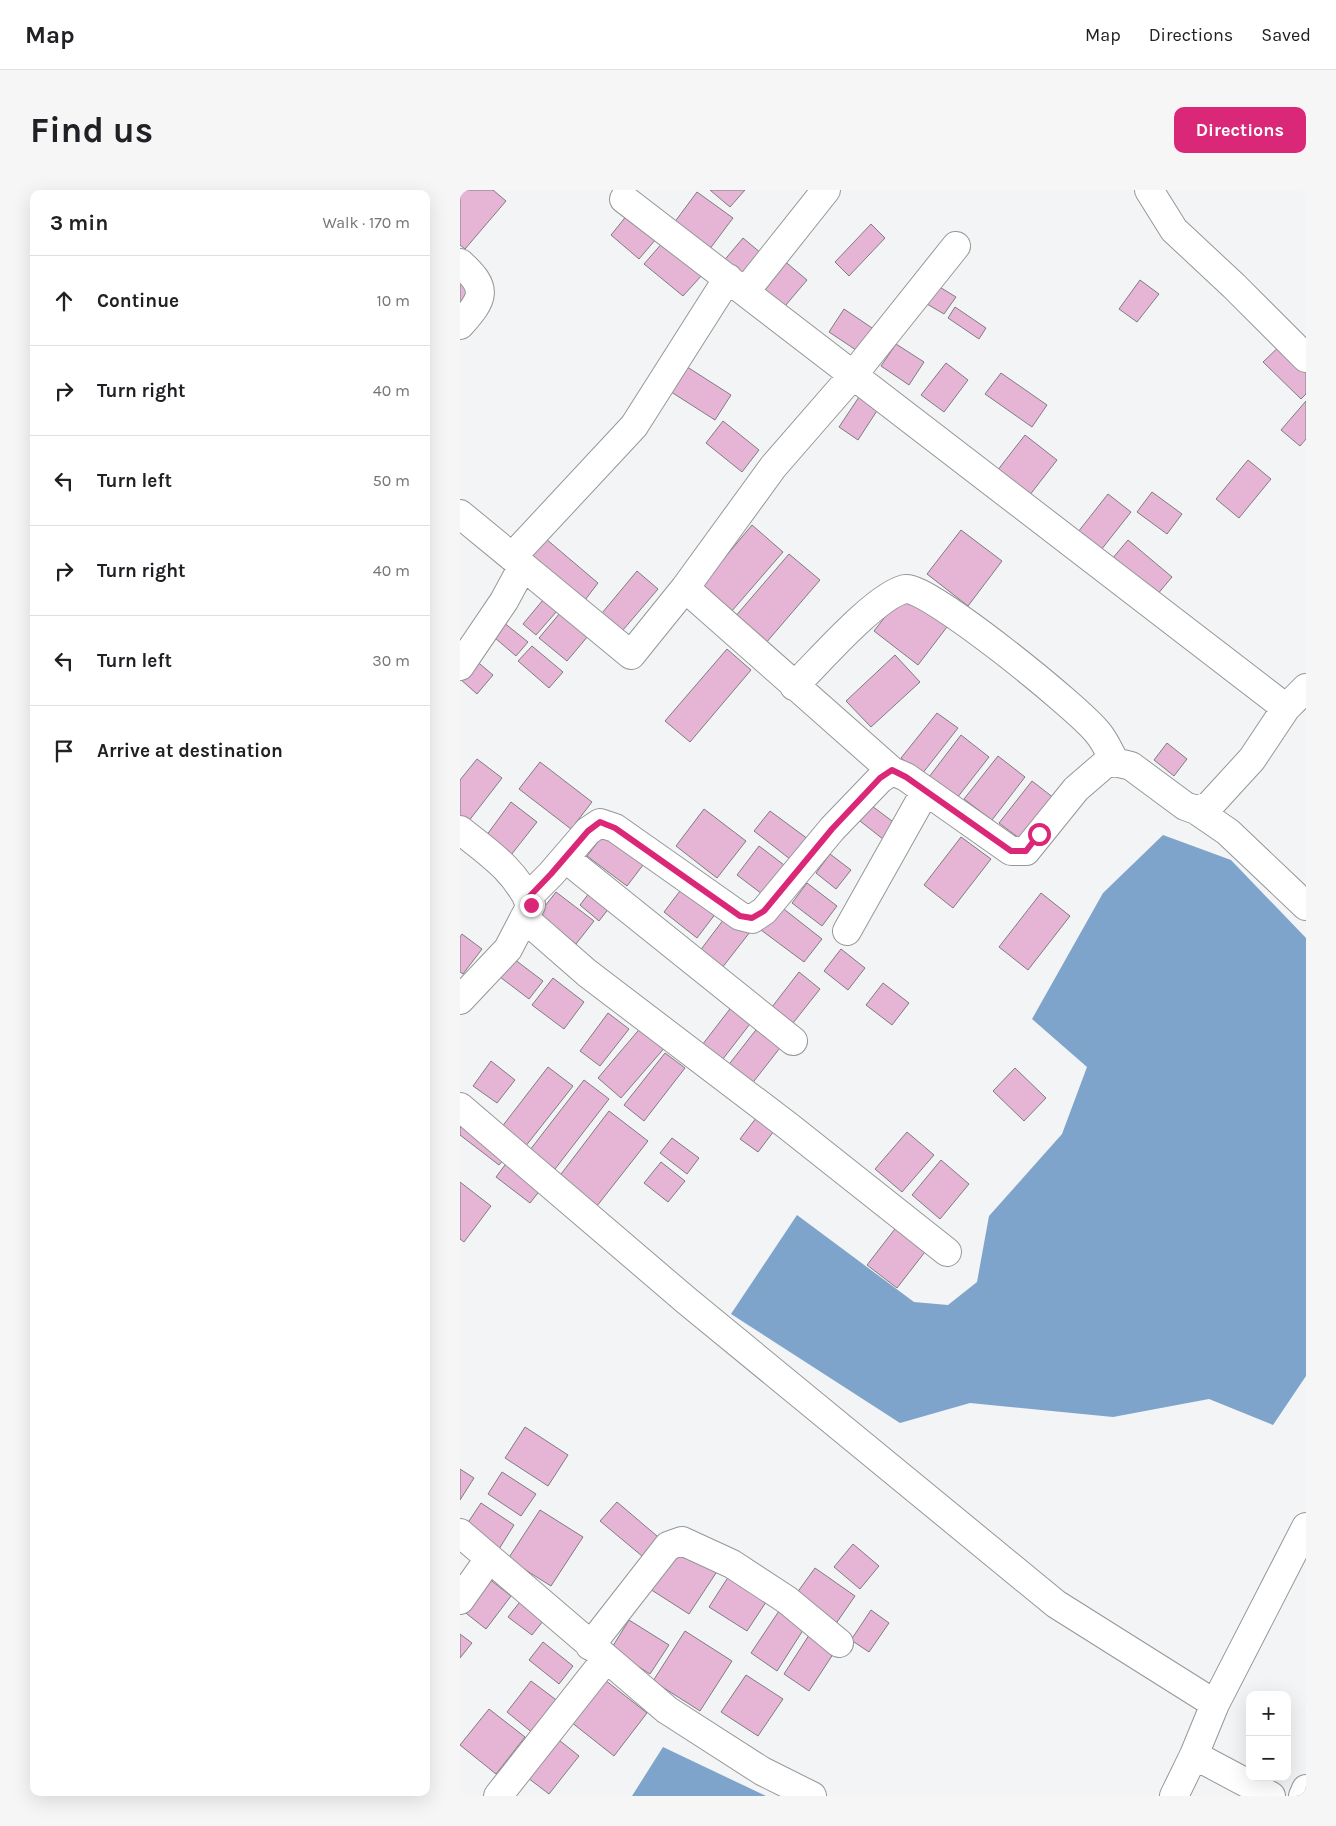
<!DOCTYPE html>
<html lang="en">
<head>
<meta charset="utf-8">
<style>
	:root { --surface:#fff; --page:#f6f6f6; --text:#202124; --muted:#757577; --line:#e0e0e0; --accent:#db2777 }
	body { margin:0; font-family:Karla,sans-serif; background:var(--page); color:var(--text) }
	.controls { position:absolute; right:15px; bottom:15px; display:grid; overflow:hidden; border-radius:10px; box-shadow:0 5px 20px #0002 }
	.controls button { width:45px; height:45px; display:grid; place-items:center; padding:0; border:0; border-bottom:1px solid var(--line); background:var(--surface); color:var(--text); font:25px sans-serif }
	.stop { position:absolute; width:15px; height:15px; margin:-11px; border:4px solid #db2777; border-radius:50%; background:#fff }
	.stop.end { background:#db2777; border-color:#fff; box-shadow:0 1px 5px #0008 }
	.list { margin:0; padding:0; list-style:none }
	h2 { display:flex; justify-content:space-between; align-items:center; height:65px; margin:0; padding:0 20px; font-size:21px }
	h2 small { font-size:16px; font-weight:400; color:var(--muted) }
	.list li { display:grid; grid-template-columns:32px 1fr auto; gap:15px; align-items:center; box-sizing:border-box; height:90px; padding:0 20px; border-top:1px solid var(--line) }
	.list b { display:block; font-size:19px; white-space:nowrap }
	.list em { font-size:16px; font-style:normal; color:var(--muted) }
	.icon { flex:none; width:28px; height:28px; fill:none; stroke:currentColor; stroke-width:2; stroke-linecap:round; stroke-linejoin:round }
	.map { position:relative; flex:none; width:846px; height:1606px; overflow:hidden; border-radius:10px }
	header { display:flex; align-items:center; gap:30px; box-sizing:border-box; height:70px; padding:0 25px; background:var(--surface); border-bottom:1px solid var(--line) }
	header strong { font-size:24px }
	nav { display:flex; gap:28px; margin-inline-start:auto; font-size:18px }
	.intro { display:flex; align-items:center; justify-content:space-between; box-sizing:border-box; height:120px; padding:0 30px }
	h1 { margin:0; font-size:35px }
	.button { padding:12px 22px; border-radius:10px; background:var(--accent); color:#fff; font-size:18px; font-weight:700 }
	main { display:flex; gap:30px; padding:0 30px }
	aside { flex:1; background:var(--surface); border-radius:10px; box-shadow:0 5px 20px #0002 }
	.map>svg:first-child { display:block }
	.water { fill:#7fa4cb }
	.building { fill:#e6b5d6; stroke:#7e7d7e }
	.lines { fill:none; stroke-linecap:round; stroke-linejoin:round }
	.minor-casing { stroke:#969798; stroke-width:30 }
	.minor { stroke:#fff; stroke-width:28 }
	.route { stroke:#db2777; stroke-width:6 }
</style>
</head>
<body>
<header>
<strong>Map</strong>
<nav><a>Map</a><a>Directions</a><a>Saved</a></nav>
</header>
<div class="intro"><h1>Find us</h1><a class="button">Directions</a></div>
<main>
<aside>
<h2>3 min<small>Walk · 170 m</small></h2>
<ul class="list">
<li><svg class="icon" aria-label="ahead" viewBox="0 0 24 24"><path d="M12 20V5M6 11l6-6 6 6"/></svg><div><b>Continue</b></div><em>10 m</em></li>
<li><svg class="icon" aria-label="right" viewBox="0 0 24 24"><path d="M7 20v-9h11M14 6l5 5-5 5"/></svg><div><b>Turn right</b></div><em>40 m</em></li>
<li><svg class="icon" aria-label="left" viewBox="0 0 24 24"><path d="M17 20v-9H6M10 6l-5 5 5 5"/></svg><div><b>Turn left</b></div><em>50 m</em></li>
<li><svg class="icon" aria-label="right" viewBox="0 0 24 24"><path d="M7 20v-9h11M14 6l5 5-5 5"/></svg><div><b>Turn right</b></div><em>40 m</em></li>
<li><svg class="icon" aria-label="left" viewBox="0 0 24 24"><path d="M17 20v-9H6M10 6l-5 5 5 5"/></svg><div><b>Turn left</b></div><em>30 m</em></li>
<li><svg class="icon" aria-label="arrive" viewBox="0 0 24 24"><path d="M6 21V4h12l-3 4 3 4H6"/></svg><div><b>Arrive at destination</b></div></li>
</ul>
</aside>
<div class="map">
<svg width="846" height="1606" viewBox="0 0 846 1606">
	<rect width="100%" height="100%" fill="#f3f4f5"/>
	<path class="water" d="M703 645 771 670 846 748V1186L813 1235 749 1209 653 1227 510 1213 440 1233 271 1124 337 1025 454 1112 488 1115 517 1092 529 1026 602 944 627 877 572 829 643 703Z
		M203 1557 306 1606H172Z"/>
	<path class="building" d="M0 0H33L46 11 5 59 0 55Z
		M250 0H285L270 17Z
		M237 2 273 28 249 60 214 33Z
		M168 24 196 49 179 69 151 45Z
		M411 34 425 48 389 86 375 72Z
		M283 48 308 69 287 94 262 73Z
		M204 51 243 84 223 106 184 74Z
		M322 69 347 90 320 122 295 101Z
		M0 88 13 100 0 115Z
		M680 90 699 104 677 132 659 119Z
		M478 96 496 107 484 124 467 114Z
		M495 117 526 138 519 149 488 128Z
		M384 119 418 142 402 164 369 142Z
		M824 152 846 174V204L841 209 803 172Z
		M436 154 464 172 449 195 421 176Z
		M221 173 271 205 255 230 205 198Z
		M486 173 508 190 484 222 461 205Z
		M541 183 587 215 572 237 525 204Z
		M403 201 422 213 398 250 379 237Z
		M846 211V249L840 256 821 240Z
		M263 231 299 260 282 282 246 253Z
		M565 245 597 270 569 306 537 281Z
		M788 270 811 289 779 328 756 309Z
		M692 302 722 324 707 344 677 322Z
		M648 304 671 322 641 360 618 342Z
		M292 335 323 362 271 422 241 396Z
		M501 340 542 371 508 416 467 384Z
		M79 343 138 393 125 410 65 359Z
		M668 350 712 387 696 406 652 369Z
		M329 364 360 390 305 454 274 428Z
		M177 381 198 399 163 440 142 423Z
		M446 400 490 433 458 475 414 441Z
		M83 410 97 421 76 445 63 434Z
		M100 423 128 446 107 471 79 448Z
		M38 428 68 452 56 466 28 442Z
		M72 456 103 482 89 498 58 471Z
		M267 459 291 480 230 552 205 531Z
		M435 465 460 492 411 537 386 511Z
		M14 469 33 485 17 504 0 489Z
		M477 523 498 538 462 584 441 568Z
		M501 545 529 567 497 608 469 587Z
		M707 553 727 569 714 586 694 570Z
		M538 566 565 587 532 630 504 609Z
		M17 569 42 588 8 632 0 626V590Z
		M80 572 132 612 111 639 59 599Z
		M572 591 599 612 567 654 539 633Z
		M51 612 77 632 51 665 26 646Z
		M412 616 440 637 428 653 400 631Z
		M244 619 286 651 257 688 216 656Z
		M310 621 352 652 335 673 294 641Z
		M144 644 183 675 167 696 127 666Z
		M501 647 531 669 493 718 464 695Z
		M299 656 332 681 310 710 277 685Z
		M370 664 391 680 376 699 356 683Z
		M347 693 377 716 362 736 332 713Z
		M223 697 256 723 237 748 204 722Z
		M133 698 153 713 139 731 120 715Z
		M96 702 134 731 116 754 78 725Z
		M581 703 610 726 568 780 539 757Z
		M320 716 362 749 344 772 301 740Z
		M267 725 290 742 258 783 236 766Z
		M2 744 22 759 3 784 0 782V747Z
		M381 759 405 778 388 800 364 781Z
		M54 769 83 791 69 809 40 787Z
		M339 782 360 799 333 833 312 817Z
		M93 788 124 812 104 839 72 815Z
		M423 793 449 813 432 835 406 815Z
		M273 815 293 830 259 874 239 859Z
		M148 823 169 839 140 876 120 861Z
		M183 835 207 855 161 908 138 888Z
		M299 836 323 854 287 900 263 882Z
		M205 863 225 878 184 931 164 915Z
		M31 871 55 890 37 913 13 896Z
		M88 877 113 896 65 957 41 938Z
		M555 878 586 908 564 931 533 901Z
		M124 890 149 909 95 979 70 960Z
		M149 921 188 951 133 1021 95 992Z
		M300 923 317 937 298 962 280 949Z
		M7 929 50 962 39 975 0 945V938Z
		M447 942 474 965 442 1002 415 979Z
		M212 948 239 968 227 984 200 963Z
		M51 967 85 994 70 1013 36 987Z
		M481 970 509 994 480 1029 452 1005Z
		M201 972 225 991 208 1012 184 993Z
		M0 992 31 1016 4 1052 0 1049Z
		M438 1035 468 1058 437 1098 407 1075Z
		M65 1237 108 1265 88 1296 45 1268Z
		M0 1279 14 1288 0 1310Z
		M42 1282 76 1304 61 1326 28 1304Z
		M157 1312 204 1352 188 1371 140 1331Z
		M21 1313 54 1335 39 1359 5 1337Z
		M80 1320 123 1347 91 1396 48 1369Z
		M219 1354 258 1380 229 1424 190 1399Z
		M393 1354 419 1376 400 1399 374 1377Z
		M274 1378 312 1403 287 1441 249 1417Z
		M355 1378 395 1406 375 1435 334 1407Z
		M28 1388 51 1406 26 1439 2 1420Z
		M63 1408 87 1426 72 1445 48 1427Z
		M321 1418 347 1434 317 1481 291 1463Z
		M411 1420 429 1433 409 1462 391 1450Z
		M169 1430 209 1455 190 1484 151 1459Z
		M353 1439 379 1455 349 1501 324 1484Z
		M225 1441 272 1471 240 1521 193 1491Z
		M0 1444 12 1453 0 1468Z
		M83 1452 113 1476 99 1494 69 1470Z
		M286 1485 323 1509 298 1546 261 1522Z
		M145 1490 187 1523 154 1566 111 1532Z
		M71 1491 99 1512 74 1544 47 1522Z
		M29 1519 65 1547 36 1584 0 1555Z
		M99 1550 119 1566 89 1604 68 1588Z"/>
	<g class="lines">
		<defs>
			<path id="minor" d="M689 0 714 40 774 96 846 168
				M164 9 826 518
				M0 73C29 99 24 108 0 135
				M285 102 366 0
				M0 324 171 465 225 398 313 277 393 185 496 56
				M52 367 174 236 268 88
				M225 398 432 581
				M0 476 44 411 63 376
				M334 496C358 473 415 406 445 399 466 394 621 520 638 543 645 551 650 563 655 572
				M736 620 768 642 846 716
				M0 640C30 664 54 679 71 715L48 759 0 810
				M105 668 333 851
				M67 708 91 684 128 641 140 633 155 638 280 726 292 729 304 721 372 639 420 589 432 581 446 587 551 661H566L616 599 645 574 655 572 671 576 725 616 736 620 749 616 792 569 826 518 846 498
				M64 728 127 783 328 936 487 1062
				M387 741 465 602
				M0 917 227 1111 596 1414 755 1514
				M0 1343 207 1520 302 1581 352 1606
				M0 1410 29 1369
				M130 1456 208 1356 222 1351 272 1374 327 1410 379 1453
				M734 1565 811 1606
				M38 1606 146 1469
				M714 1606 734 1565 755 1514 846 1337
				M843 1606 846 1599"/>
		</defs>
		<use href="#minor" class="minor-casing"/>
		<use href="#minor" class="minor"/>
	</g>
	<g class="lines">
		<path class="route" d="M71 715 68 708 91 684 128 641 140 632 155 638 280 726 292 728 304 721 372 639 420 588 432 580 446 587 551 661H566L579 644"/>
	</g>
</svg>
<div class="controls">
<button>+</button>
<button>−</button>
</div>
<div class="stop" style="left:579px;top:644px"></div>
<div class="stop end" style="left:71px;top:715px"></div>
</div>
</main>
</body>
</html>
